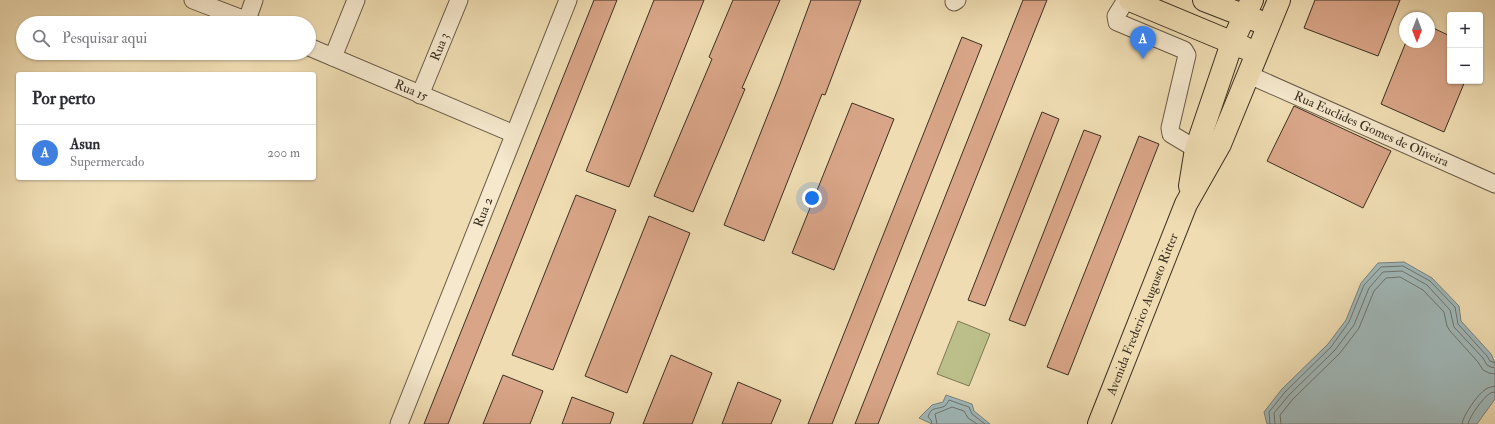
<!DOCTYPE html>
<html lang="pt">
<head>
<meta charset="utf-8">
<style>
	:root { --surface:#fff; --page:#f2f2f3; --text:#2b2b33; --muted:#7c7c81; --line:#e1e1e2; --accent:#8f2418 }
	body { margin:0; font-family:"IM FELL Double Pica",serif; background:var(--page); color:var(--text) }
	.controls { position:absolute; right:12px; top:12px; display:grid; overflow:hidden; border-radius:4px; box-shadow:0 1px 3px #0004 }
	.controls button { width:36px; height:36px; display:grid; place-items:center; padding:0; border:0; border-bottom:1px solid var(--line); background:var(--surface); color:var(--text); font:20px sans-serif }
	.compass { position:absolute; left:1399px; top:12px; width:36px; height:36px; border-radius:50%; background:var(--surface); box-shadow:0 1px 3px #0004; rotate:180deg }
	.you { position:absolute; left:812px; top:198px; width:14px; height:14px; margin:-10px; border:3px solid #fff; border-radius:50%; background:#1a73e8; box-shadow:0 0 0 6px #1a73e833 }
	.badge { display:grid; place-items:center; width:26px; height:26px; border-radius:50%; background:var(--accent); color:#fff; font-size:13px; font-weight:700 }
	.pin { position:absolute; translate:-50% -33px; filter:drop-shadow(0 1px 2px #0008) }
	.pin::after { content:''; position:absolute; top:21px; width:14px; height:12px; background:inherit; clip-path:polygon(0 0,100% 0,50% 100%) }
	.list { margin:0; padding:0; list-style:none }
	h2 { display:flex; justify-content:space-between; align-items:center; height:52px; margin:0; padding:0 16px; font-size:17px }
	h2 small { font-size:13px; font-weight:400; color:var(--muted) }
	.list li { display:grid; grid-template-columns:26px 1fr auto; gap:12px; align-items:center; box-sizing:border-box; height:56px; padding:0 16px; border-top:1px solid var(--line) }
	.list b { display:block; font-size:15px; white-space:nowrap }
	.list p { margin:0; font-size:13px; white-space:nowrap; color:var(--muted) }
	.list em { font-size:13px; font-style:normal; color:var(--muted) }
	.icon { flex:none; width:22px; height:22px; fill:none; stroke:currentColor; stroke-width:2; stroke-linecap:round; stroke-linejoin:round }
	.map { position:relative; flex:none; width:1495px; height:424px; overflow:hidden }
	.search { position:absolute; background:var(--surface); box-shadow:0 1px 3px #0004; left:16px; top:16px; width:300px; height:44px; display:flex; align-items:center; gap:10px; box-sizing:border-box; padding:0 14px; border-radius:22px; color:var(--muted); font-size:15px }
	.panel { position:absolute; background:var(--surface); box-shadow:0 1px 3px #0004; left:16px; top:72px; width:300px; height:108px; border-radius:4px }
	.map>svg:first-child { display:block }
	.green { fill:#bcbf89; stroke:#7c7856 }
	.water { fill:#a0b8b9; stroke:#78827d }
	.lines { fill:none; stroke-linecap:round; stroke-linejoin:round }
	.shore { stroke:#6e746e; stroke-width:1 }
	.building { fill:#d9a588; stroke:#3b3022 }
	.minor-casing { stroke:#685b46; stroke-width:19 }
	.major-casing { stroke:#3b3022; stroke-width:24 }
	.minor { stroke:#f5e8cd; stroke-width:17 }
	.major { stroke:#efdcb2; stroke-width:22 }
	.labels { text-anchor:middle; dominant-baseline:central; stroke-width:4; stroke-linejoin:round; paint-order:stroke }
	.street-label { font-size:13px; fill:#3b3022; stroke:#f5e8cd }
</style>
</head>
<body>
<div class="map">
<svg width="1495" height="424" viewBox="0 0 1495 424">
	<rect width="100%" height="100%" fill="#efdcb2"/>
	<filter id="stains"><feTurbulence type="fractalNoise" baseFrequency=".005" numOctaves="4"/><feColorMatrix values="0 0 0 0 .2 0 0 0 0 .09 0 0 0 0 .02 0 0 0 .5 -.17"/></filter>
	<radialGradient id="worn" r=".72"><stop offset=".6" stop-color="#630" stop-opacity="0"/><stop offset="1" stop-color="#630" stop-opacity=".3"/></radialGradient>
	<path class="green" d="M958 321 990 334 969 386 937 374Z"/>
	<path class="water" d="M1404 262 1432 278 1459 306 1461 321 1491 354 1495 363V399L1477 424H1267L1264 412 1282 389 1328 344 1346 320 1361 283 1378 263Z
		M946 395 972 404 974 411 990 424H932L919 418 932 405 943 402Z"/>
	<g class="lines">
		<path class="shore" d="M932 424 931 420 928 417C931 406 937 410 945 406 947 404 948 402 949 400L969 407 972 414 985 424
			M937 424 935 414 952 407 964 411 968 418 977 424
			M1270 424 1269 412 1285 392 1331 347 1349 322 1364 285 1381 267 1403 266 1430 281 1455 307 1458 324 1487 356 1490 361 1495 363
			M1275 424 1274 413 1289 395 1335 350 1354 325 1369 288 1383 272 1402 271 1427 285 1450 310 1454 327 1483 358 1487 365 1491 367 1495 368
			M1281 424 1280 415 1293 399 1340 353 1359 328 1374 291 1386 278 1400 277 1423 290 1444 312 1447 326 1450 331 1478 362 1483 370 1489 373 1495 374
			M1462 424C1463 415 1478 394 1486 389 1489 387 1492 387 1495 386
			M1468 424C1469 417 1483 398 1489 394 1491 392 1492 393 1495 392"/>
	</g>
	<path class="building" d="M594 0H617L448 424H424Z
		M654 0H704L629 187 586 171Z
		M733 0H780L742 88 745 89 693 212 654 196 712 59 709 57Z
		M811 0H861L825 95 822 94 764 241 724 225 780 84Z
		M1023 0H1047L878 424H855Z
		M1315 0H1400L1378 56 1304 28Z
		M1429 26 1450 36V81H1465L1444 132 1381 104 1406 42H1429Z
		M962 37 982 45 832 424H808Z
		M852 103 894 119 834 270 792 253Z
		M1294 106 1391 151 1363 208 1267 161Z
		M1042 112 1059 119 985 306 968 300Z
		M1084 130 1101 136 1025 326 1009 320Z
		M1139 136 1159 144 1068 375 1047 367Z
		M576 195 616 210 553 370 512 355Z
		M649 216 690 233 627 393 585 376Z
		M671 355 712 373 692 424H643Z
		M503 375 543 391 530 424H483Z
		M738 382 781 400 771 424H722Z
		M572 397 614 413 610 424H562Z"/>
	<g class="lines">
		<defs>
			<g id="minor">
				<path d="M193 0 253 23"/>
				<path d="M1126 0 1116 16 1117 22 1184 50 1187 55 1170 128 1171 134 1196 149"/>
				<path d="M954 2 957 0"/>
				<path d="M247 20 254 0"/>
				<path id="s1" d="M309 47 514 134"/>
				<path d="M333 57 356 0"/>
				<path id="s2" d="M1247 74 1495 184"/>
				<path id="s3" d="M420 95 459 0"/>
				<path id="s4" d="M399 424 568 0"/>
			</g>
			<g id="major">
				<path d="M1130 0 1245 48"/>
				<path d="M1204 0 1258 21"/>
				<path d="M1190 186 1196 149 1232 43 1252 0"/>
				<path id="s5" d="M1099 424 1186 204 1220 144 1279 0"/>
			</g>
		</defs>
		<use href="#minor" class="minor-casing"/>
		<use href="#major" class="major-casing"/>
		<use href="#minor" class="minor"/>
		<use href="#major" class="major"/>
	</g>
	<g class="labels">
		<g class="street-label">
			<text stroke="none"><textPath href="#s3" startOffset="52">Rua 3</textPath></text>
			<text stroke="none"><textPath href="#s1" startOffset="111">Rua 15</textPath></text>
			<text stroke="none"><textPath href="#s2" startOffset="136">Rua Euclides Gomes de Oliveira</textPath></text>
			<text stroke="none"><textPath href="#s4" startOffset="228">Rua 2</textPath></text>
			<text stroke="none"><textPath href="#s5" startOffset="118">Avenida Frederico Augusto Ritter</textPath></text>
		</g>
	</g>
	<rect width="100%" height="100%" filter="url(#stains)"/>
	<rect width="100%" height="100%" fill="url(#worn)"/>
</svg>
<div class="controls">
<button>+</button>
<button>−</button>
</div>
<svg class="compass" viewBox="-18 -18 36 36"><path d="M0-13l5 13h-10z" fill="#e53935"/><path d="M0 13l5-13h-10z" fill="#7c7c81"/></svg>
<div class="you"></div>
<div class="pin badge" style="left:1143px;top:59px;background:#3f7fe0">A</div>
<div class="search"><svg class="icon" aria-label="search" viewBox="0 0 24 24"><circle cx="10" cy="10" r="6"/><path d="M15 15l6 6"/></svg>Pesquisar aqui</div>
<section class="panel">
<h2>Por perto<small></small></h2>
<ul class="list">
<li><span class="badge" style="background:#3f7fe0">A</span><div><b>Asun</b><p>Supermercado</p></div><em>200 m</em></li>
</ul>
</section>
</div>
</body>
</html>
